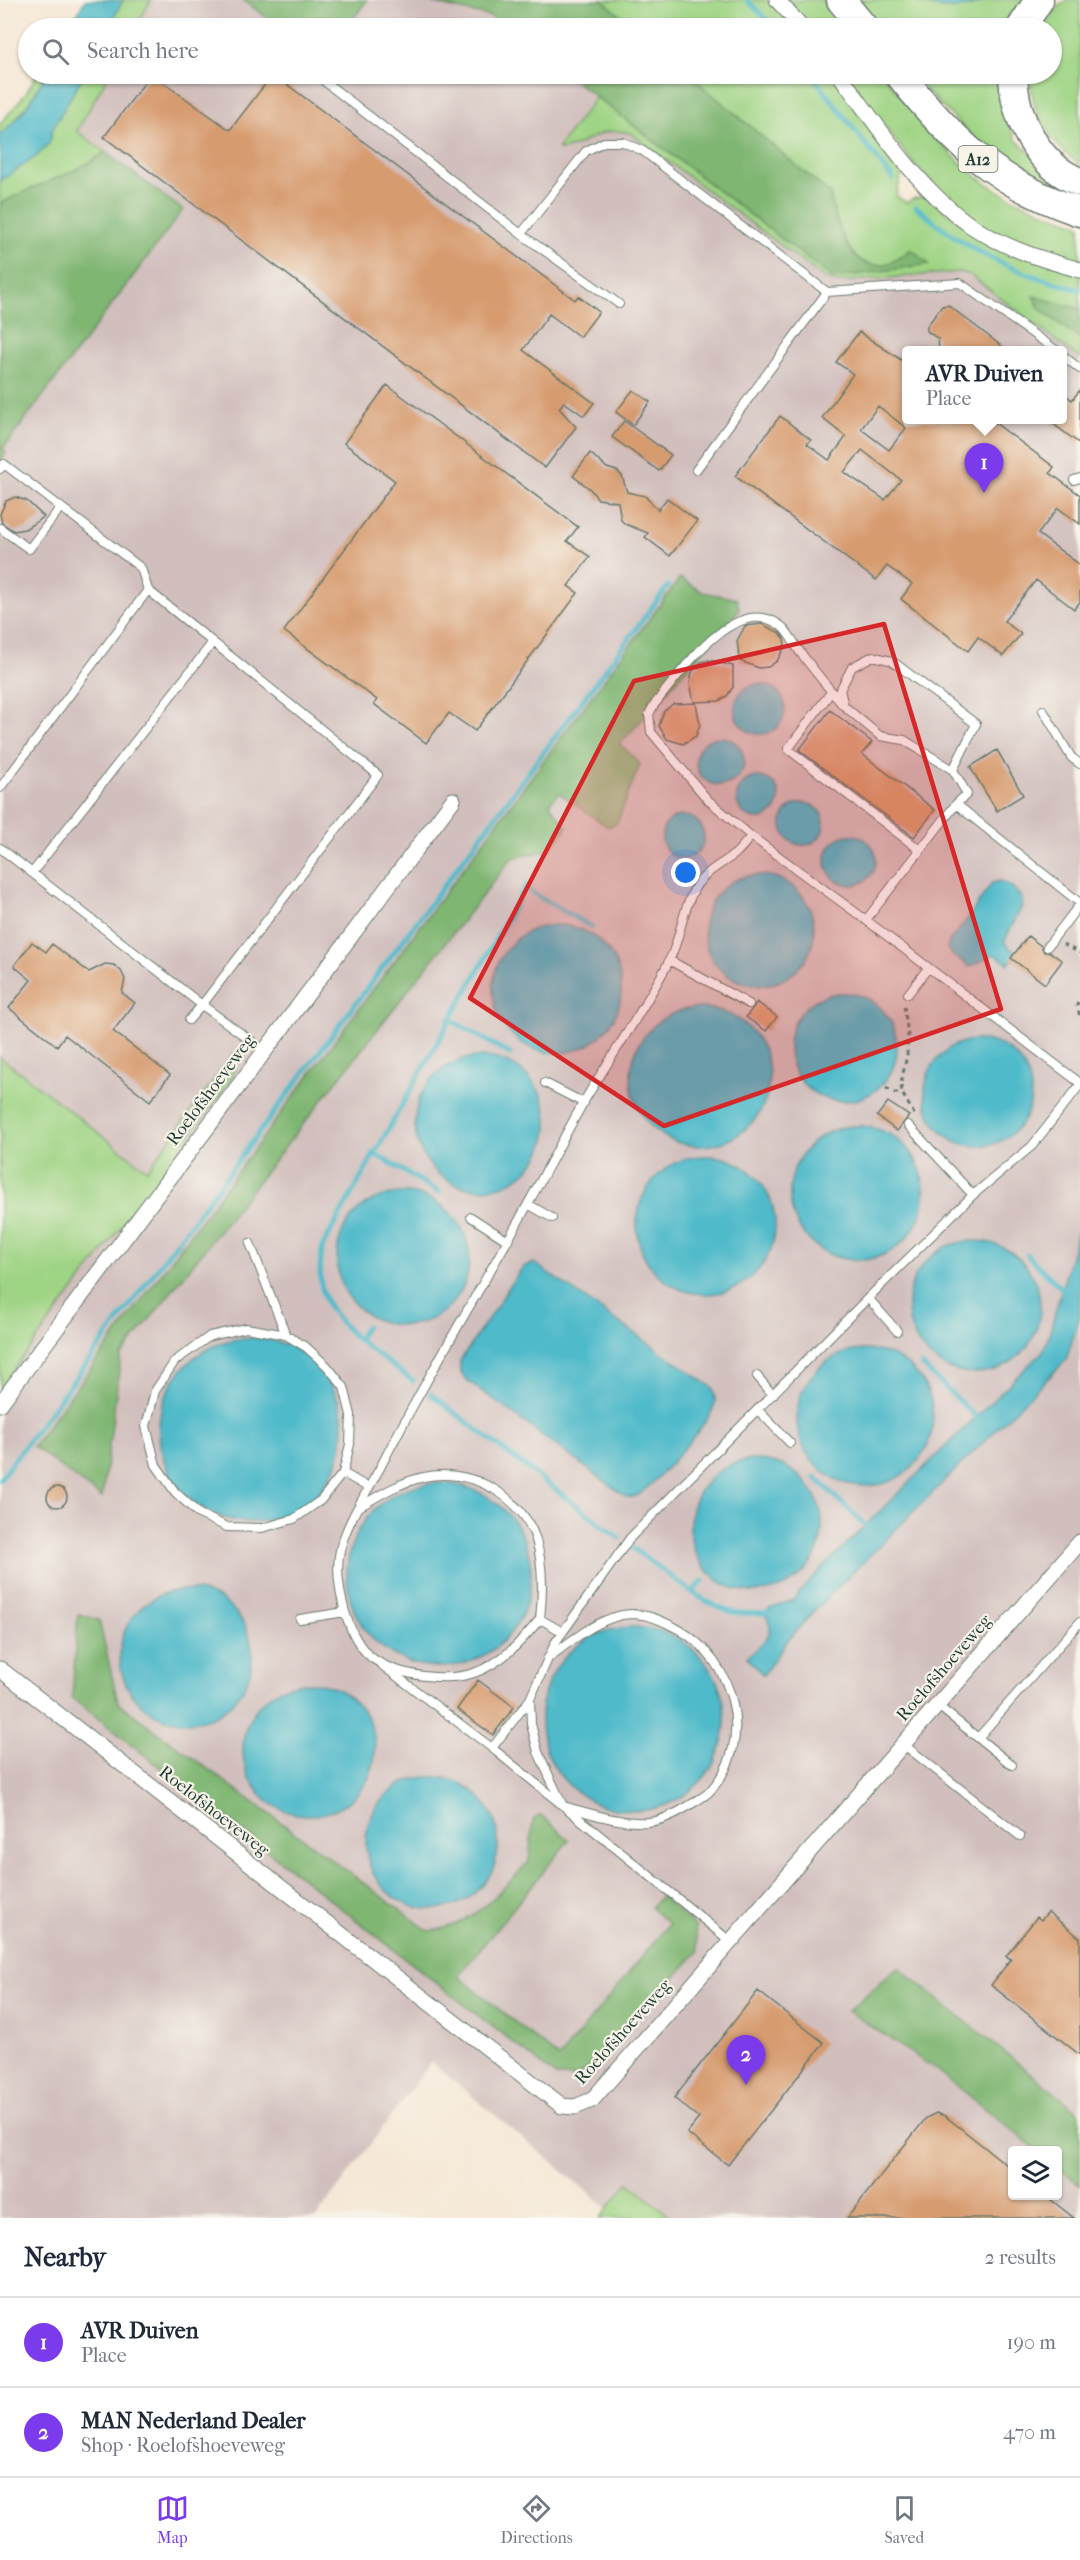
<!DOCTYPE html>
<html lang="en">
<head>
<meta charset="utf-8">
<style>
	:root { --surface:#fff; --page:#f2f2f3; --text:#1f2937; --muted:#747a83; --line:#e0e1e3; --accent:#7c3aed }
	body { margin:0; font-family:"IM FELL French Canon",serif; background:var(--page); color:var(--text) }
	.controls { position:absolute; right:18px; bottom:18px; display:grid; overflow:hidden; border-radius:6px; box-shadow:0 2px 4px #0004 }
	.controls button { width:54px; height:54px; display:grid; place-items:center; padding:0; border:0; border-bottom:2px solid var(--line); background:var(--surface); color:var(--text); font:30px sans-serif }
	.you { position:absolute; left:686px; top:873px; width:21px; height:21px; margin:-15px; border:4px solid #fff; border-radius:50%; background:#1a73e8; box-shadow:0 0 0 9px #1a73e833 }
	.badge { display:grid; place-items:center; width:39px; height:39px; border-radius:50%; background:var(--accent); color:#fff; font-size:20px; font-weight:700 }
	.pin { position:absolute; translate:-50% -50px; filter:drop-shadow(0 2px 3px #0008) }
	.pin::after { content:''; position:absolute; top:32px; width:21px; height:18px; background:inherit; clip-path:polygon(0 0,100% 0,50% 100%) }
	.popup { position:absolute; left:902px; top:346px; width:165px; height:78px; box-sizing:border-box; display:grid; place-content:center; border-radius:6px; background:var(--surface); filter:drop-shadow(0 2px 4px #0005); font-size:20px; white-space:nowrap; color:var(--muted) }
	.popup b { font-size:22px; color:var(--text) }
	.popup::after { content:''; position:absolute; left:50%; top:100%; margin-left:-12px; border:12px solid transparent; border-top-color:var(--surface) }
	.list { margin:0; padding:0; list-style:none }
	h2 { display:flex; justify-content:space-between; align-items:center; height:78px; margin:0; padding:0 24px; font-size:26px }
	h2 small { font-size:20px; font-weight:400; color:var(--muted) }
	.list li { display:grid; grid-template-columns:39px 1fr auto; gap:18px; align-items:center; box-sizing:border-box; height:90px; padding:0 24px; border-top:2px solid var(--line) }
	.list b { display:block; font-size:22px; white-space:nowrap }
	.list p { margin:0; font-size:20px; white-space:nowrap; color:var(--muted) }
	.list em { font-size:20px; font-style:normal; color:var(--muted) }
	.icon { flex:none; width:33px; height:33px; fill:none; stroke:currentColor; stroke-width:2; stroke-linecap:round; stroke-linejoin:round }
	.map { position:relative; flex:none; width:1080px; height:2218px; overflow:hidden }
	.search { position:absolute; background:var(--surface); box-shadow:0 2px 4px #0004; left:18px; right:18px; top:18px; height:66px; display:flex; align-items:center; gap:15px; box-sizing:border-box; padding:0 21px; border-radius:33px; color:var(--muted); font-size:22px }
	.sheet { height:258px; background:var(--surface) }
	nav { display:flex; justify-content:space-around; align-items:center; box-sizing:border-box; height:84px; border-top:2px solid var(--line); background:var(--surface); font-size:16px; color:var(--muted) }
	nav a { display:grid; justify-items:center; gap:3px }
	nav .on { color:var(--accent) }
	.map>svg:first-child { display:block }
	.industrial { fill:#d1bfbd; fill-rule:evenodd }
	.green { fill:#9fd484; stroke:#5f885c; stroke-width:1.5 }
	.forest { fill:#7fb672; stroke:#4f7a53; stroke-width:1.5 }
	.water { fill:#4fbaca; stroke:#377c7f; stroke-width:1.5 }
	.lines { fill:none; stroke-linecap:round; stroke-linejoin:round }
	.stream { stroke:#4fbaca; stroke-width:5 }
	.building { fill:#d79b70; fill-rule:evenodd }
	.service-casing { stroke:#6a796d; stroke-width:10 }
	.minor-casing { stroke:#6a796d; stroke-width:17 }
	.motorway-casing { stroke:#6a796d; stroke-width:31 }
	.path { stroke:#6a796d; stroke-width:3; stroke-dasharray:4.5 4.5; stroke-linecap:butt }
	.service { stroke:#fff; stroke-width:8 }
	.minor { stroke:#fff; stroke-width:15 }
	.motorway { stroke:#fff; stroke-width:28 }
	.marked { fill:#d62828; fill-opacity:0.2; stroke:#d62828; stroke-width:4.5; stroke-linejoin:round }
	.labels { text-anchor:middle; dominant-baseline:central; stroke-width:4.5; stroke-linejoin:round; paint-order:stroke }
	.shield { fill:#f7f3e8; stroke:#60746a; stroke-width:1.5 }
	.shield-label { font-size:16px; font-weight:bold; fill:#1f3d34 }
	.street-label { font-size:18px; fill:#1f3d34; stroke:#f7f3e8 }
</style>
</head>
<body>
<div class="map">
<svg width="1080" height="2218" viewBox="0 0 1080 2218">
	<rect width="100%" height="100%" fill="#f7f3e8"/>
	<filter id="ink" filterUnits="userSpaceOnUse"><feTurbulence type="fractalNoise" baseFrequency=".0167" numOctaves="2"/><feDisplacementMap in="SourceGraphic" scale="12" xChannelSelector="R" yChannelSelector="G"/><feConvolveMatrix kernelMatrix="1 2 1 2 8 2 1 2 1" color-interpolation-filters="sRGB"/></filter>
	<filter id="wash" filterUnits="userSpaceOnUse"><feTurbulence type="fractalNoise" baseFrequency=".008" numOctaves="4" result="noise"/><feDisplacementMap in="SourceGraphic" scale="24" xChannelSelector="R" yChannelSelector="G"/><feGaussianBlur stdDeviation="1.35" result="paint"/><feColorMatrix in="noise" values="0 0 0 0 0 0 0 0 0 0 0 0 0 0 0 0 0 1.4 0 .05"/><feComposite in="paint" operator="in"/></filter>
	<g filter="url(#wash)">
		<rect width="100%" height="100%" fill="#f6e8d6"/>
		<path class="industrial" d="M105 0H627L661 28H90Z
			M66 74H715L898 226 1069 307 1080 309V2218H619L431 2062 316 2218H0V152ZM906 350H1062V420H906ZM1012 2150H1058V2196H1012Z"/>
		<path class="green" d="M123 0H151L135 28H108Z
			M602 0H772L798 28H636Z
			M783 0H823L847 28H809Z
			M851 0H1025L1008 28H874Z
			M1066 0H1080V165C1050 143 1029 113 1031 74H1052V28H1043L1058 7Z
			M37 74H46C33 97 21 117 0 135V124L26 93Z
			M84 74H109L77 131 105 152C74 176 34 184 0 204V181L37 156 50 142 52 130Z
			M688 74H834L902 165V174L896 196 907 203 912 199 926 196 957 220 1080 275V309L1034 297 1040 309 1080 339V359L970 275 960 272 838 282 826 279 630 133C599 125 589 145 561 150L558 148 596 97 833 278 928 264 911 249C859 293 839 238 830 194Z
			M844 74H883C911 109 940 147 976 176 1007 199 1044 213 1080 225V266L1012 244 965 215 916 167Z
			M909 74H999L1001 99 1006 118 1017 141 1080 195V204L1010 173Z
			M233 1055 235 1070 225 1089 0 1388V1057L147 1170Z
			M628 2183 673 2218H600Z"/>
		<path class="forest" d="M243 0H367L347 28H281Z
			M420 0H602L636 28H507L492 17Z
			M566 74H688L830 194C839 238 859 293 911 249L929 264 833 278Z
			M105 152 183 210 3 449 6 453 0 461V204C34 184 74 176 105 152Z
			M1033 296 1080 309V339L1040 309Z
			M680 578 702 592 737 599 739 610 620 744 640 764 617 823 608 827 559 793 549 804 567 827 549 850 512 858 121 1356 102 1498 33 1446Z
			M78 1614 99 1620 118 1703 429 1931C475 1926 498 1892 529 1862L533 1820 541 1815 569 1840 458 1976 559 2058 669 1924 651 1908 661 1896 695 1926 698 1952 589 2069 574 2077H557L72 1698Z
			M898 1967 1080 2113V2185L1058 2167V2150H1037L941 2073 848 2011Z"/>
		<path class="water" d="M85 0H123L108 28H70Z
			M913 0H986C964 12 936 10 913 0Z
			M46 74H84L52 130 50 142 37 156 0 181V135C21 119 34 97 46 74Z
			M735 709a25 25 0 1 1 50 0a25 25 0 1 1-50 0Z
			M696 761a24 24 0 1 1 48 0a24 24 0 1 1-48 0Z
			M737 798a21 21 0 1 1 42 0a21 21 0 1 1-42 0Z
			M782 824a21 21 0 1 1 42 0a21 21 0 1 1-42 0Z
			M662 837a21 21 0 1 1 42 0a21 21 0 1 1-42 0Z
			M826 860a25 25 0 1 1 50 0a25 25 0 1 1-50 0Z
			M704 930a55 55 0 1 1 110 0a55 55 0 1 1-110 0Z
			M1001 881 1012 887 1022 898V906L1004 942 1017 954 1009 964 994 954 970 967 952 955 948 948 949 941 967 920 992 883Z
			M493 989a64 64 0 1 1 128 0a64 64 0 1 1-128 0Z
			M789 1047a54 54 0 1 1 108 0a54 54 0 1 1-108 0Z
			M631 1077a69 69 0 1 1 138 0a69 69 0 1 1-138 0Z
			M925 1093a53 53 0 1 1 106 0a53 53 0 1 1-106 0Z
			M415 1123a66 66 0 1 1 132 0a66 66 0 1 1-132 0Z
			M790 1193a67 67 0 1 1 134 0a67 67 0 1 1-134 0Z
			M637 1225a69 69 0 1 1 138 0a69 69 0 1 1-138 0Z
			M337 1259a66 66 0 1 1 132 0a66 66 0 1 1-132 0Z
			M1080 1224V1316L1066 1360 815 1610 788 1640 763 1675 747 1657C760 1644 778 1636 766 1616L769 1609 793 1600 820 1570 1043 1351 1047 1342Z
			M908 1307a66 66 0 1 1 132 0a66 66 0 1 1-132 0Z
			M534 1263 713 1388C715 1395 716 1400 714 1407 708 1423 651 1489 636 1496 632 1498 631 1497 626 1497L464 1378 460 1371V1361L518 1274 523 1267Z
			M159 1430a92 92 0 1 1 184 0a92 92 0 1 1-184 0Z
			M797 1418a68 68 0 1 1 136 0a68 68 0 1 1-136 0Z
			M690 1526a66 66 0 1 1 132 0a66 66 0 1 1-132 0Z
			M347 1575a92 92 0 1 1 184 0a92 92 0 1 1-184 0Z
			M120 1656a66 66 0 1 1 132 0a66 66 0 1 1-132 0Z
			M541 1719a92 92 0 1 1 184 0a92 92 0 1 1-184 0Z
			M243 1749a66 66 0 1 1 132 0a66 66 0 1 1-132 0Z
			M366 1843a66 66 0 1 1 132 0a66 66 0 1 1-132 0Z"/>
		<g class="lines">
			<path class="stream" d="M747 0 775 28
				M811 74 893 179
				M916 207C972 254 1010 271 1080 290
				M524 888 592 927
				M449 1019 510 1054
				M373 1153 439 1192
				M1027 1255 1062 1289
				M366 1326 358 1340C325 1309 314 1290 323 1245L527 884
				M358 1340 413 1381
				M922 1365 976 1417
				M430 1394 619 1538
				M815 1477 865 1525
				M0 1479 668 586
				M634 1549 692 1592 703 1581
				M692 1592C723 1612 731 1615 768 1613"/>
		</g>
		<g id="blocks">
			<path class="building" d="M151 74 230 130 273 74 575 300 578 296 599 312 580 337 549 314 523 350 594 403 584 416 564 402 559 408 576 427 545 468 104 137Z
				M948 305 1008 351H939L938 339 927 331V326L942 306Z
				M859 332 906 363V420H991L1054 467 1050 473 1080 495V524L1058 508 1038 534 1080 565V602L1074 609 1036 580 1004 621 1021 634 1003 656 978 637 968 651 901 599 912 584 887 566 876 580 735 476 780 416 811 440 807 444 829 460 846 437 822 418 853 374 836 362ZM878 406 906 428 889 450 861 429ZM862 450 901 480 885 500 844 472Z
				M387 385 578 527 567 541 590 557 568 586 578 593 475 731 449 713 426 743 374 704 377 700 284 631 395 481 344 443Z
				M633 390 650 402 633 425 616 412Z
				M1080 390V444L1048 420H1062V392L1072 400Z
				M624 421 671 455 659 471 612 437Z
				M590 453 607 468 617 471 622 476 627 492 645 496 658 510 667 498 697 521 670 556 645 537 648 533 625 524 621 520 618 502 598 499 590 489 573 476Z
				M15 497 27 501 44 517 25 529 14 531 2 523 0 514 6 501Z
				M762 624 780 633 784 638 785 646 777 661 768 667 759 668 740 661 737 641 745 626Z
				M709 660 733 666V687L727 696 719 701 694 702 690 683 692 672 701 662Z
				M696 703 700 724 696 736 683 744 667 739 659 726 664 711 673 704Z
				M830 710 872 742 862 754 935 810 914 837 799 750Z
				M997 750 1023 795 997 811 970 767Z
				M1028 936 1041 946 1044 952H1050L1062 961 1045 984 1011 958Z
				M32 942 46 952 52 944 89 972 105 964 114 965 121 971 125 979 122 993 135 1003 113 1031 170 1075 150 1101 65 1035 57 1046 9 1008 31 980 14 966Z
				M757 1002 777 1017 766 1031 746 1017Z
				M888 1102 909 1116 897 1131 877 1116Z
				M47 1497a10 10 0 1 1 20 0a10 10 0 1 1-20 0Z
				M478 1680 514 1707 493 1735 457 1709Z
				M1048 1912 1080 1938V2055L991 1985 1011 1959 1006 1956 1037 1917 1041 1920Z
				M758 1991 824 2043 728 2165 687 2133 699 2118 674 2098Z
				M936 2113 945 2116 1012 2169V2196H1046L1074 2218H847L926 2118Z"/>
		</g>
	</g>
	<g filter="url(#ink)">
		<use href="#blocks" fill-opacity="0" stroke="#6a796d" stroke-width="1.5"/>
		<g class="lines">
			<defs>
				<path id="service" d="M324 81 521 234
					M619 304 521 234 586 151 604 142H623L643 151 827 292 960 283 1056 350
					M1062 355 1080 369
					M0 469 4 464 141 568 148 590
					M696 470 827 292
					M1074 480 1080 478
					M0 528 29 549 61 507
					M831 692 788 749 920 850
					M1043 710 1071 757 1080 764
					M0 788 148 590 378 775 202 1005 265 1051
					M956 804 1080 903
					M751 836 708 800 651 732 649 714 654 705C679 675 735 591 781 626 789 632 794 644 800 652 814 670 828 688 843 705
					M0 848 202 1005 189 1020
					M32 873 213 642
					M866 920 956 804 967 794 953 770 976 724 892 661 873 656 852 667 840 690 844 706 880 736 904 740 953 770
					M1047 947 1080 904
					M669 960 749 1004
					M908 994 928 968
					M545 1083 584 1103
					M908 1125 973 1195
					M528 1204 552 1218
					M471 1217 508 1241
					M250 1243 286 1335
					M897 1331 868 1298 973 1195 1032 1146 1080 1085
					M757 1376 773 1395
					M758 1410 790 1443
					M343 1473 350 1444 351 1415 344 1387 327 1366 306 1347 286 1335 246 1328 210 1336 175 1361 155 1391 146 1426 156 1465 175 1492 199 1514 227 1527 262 1528 294 1519 321 1500 343 1473 369 1488
					M361 1506C381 1494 401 1482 424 1477 468 1467 520 1494 535 1537 544 1563 543 1592 540 1619
					M300 1619 345 1612
					M563 1632 540 1619C522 1641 502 1663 474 1673 447 1682 399 1676 375 1660 347 1642 333 1581 340 1550 347 1522 366 1493 380 1468 420 1389 465 1315 509 1238 534 1194 558 1148 583 1103 611 1056 644 1010 669 961 681 937 682 909 696 886 706 871 722 864 735 854 741 849 746 842 751 836L866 920 1080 1083
					M547 1659C570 1642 601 1615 631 1614 648 1614 663 1621 678 1629 735 1661 757 1742 709 1792 704 1797 696 1801 690 1805 679 1812 662 1821 648 1822 620 1824 590 1813 563 1806L538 1752 531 1724 530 1699 555 1643 630 1538 868 1298
					M383 1666 492 1748
					M530 1699 492 1748 730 1941
					M937 1705 1012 1765
					M978 1738 1080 1622
					M903 1744 1020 1836"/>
				<path id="minor" d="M777 0 803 28
					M839 74C878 126 916 187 970 225 1004 248 1041 259 1080 270
					M0 1404 453 800
					M0 1669 562 2106 575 2107 592 2100 1080 1542"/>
				<path id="motorway" d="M841 0 864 28
					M1021 28 1039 0
					M899 74C953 142 996 184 1080 212
					M1013 74C1014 117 1037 166 1080 182"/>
			</defs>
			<use href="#service" class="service-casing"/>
			<use href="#minor" class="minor-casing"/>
			<use href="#motorway" class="motorway-casing"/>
			<path class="path" d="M1063 944 1080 953
				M1078 1002 1077 1006 1080 1016
				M904 1006 908 1035 907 1055 901 1083 902 1093 916 1117
				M886 1088 895 1093H902"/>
			<use href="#service" class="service"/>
			<use href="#minor" class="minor"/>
			<use href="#motorway" class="motorway"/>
		</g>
	</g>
	<path class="marked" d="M884 624 1001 1009 664 1126 470 998 634 681Z"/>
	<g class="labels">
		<rect class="shield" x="958.5" y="146" width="39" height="26" rx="4.5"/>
		<g class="shield-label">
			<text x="978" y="159">A12</text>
		</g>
		<g class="street-label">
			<text transform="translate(211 1090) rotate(-53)">Roelofshoeveweg</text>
			<text transform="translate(944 1668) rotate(-49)">Roelofshoeveweg</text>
			<text transform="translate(214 1811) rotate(38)">Roelofshoeveweg</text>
			<text transform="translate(623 2032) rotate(-48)">Roelofshoeveweg</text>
		</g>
	</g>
</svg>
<div class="controls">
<button><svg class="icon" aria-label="layers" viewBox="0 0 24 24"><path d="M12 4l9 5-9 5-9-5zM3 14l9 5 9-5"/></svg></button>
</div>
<div class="you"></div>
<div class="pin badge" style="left:984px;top:493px">1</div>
<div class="popup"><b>AVR Duiven</b>Place</div>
<div class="pin badge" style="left:746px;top:2085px">2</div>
<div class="search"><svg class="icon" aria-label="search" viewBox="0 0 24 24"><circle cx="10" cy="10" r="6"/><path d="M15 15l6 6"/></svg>Search here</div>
</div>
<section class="sheet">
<h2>Nearby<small>2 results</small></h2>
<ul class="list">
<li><span class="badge">1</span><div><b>AVR Duiven</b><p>Place</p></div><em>190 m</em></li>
<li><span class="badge">2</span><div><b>MAN Nederland Dealer</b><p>Shop · Roelofshoeveweg</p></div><em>470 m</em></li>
</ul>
</section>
<nav>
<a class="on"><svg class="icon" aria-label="map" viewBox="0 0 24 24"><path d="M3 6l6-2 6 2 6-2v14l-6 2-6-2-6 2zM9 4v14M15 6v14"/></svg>Map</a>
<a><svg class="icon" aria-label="directions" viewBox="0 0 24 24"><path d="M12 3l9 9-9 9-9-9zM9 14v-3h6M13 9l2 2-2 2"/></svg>Directions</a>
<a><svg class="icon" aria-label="saved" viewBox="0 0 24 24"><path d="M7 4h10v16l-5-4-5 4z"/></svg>Saved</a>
</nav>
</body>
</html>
